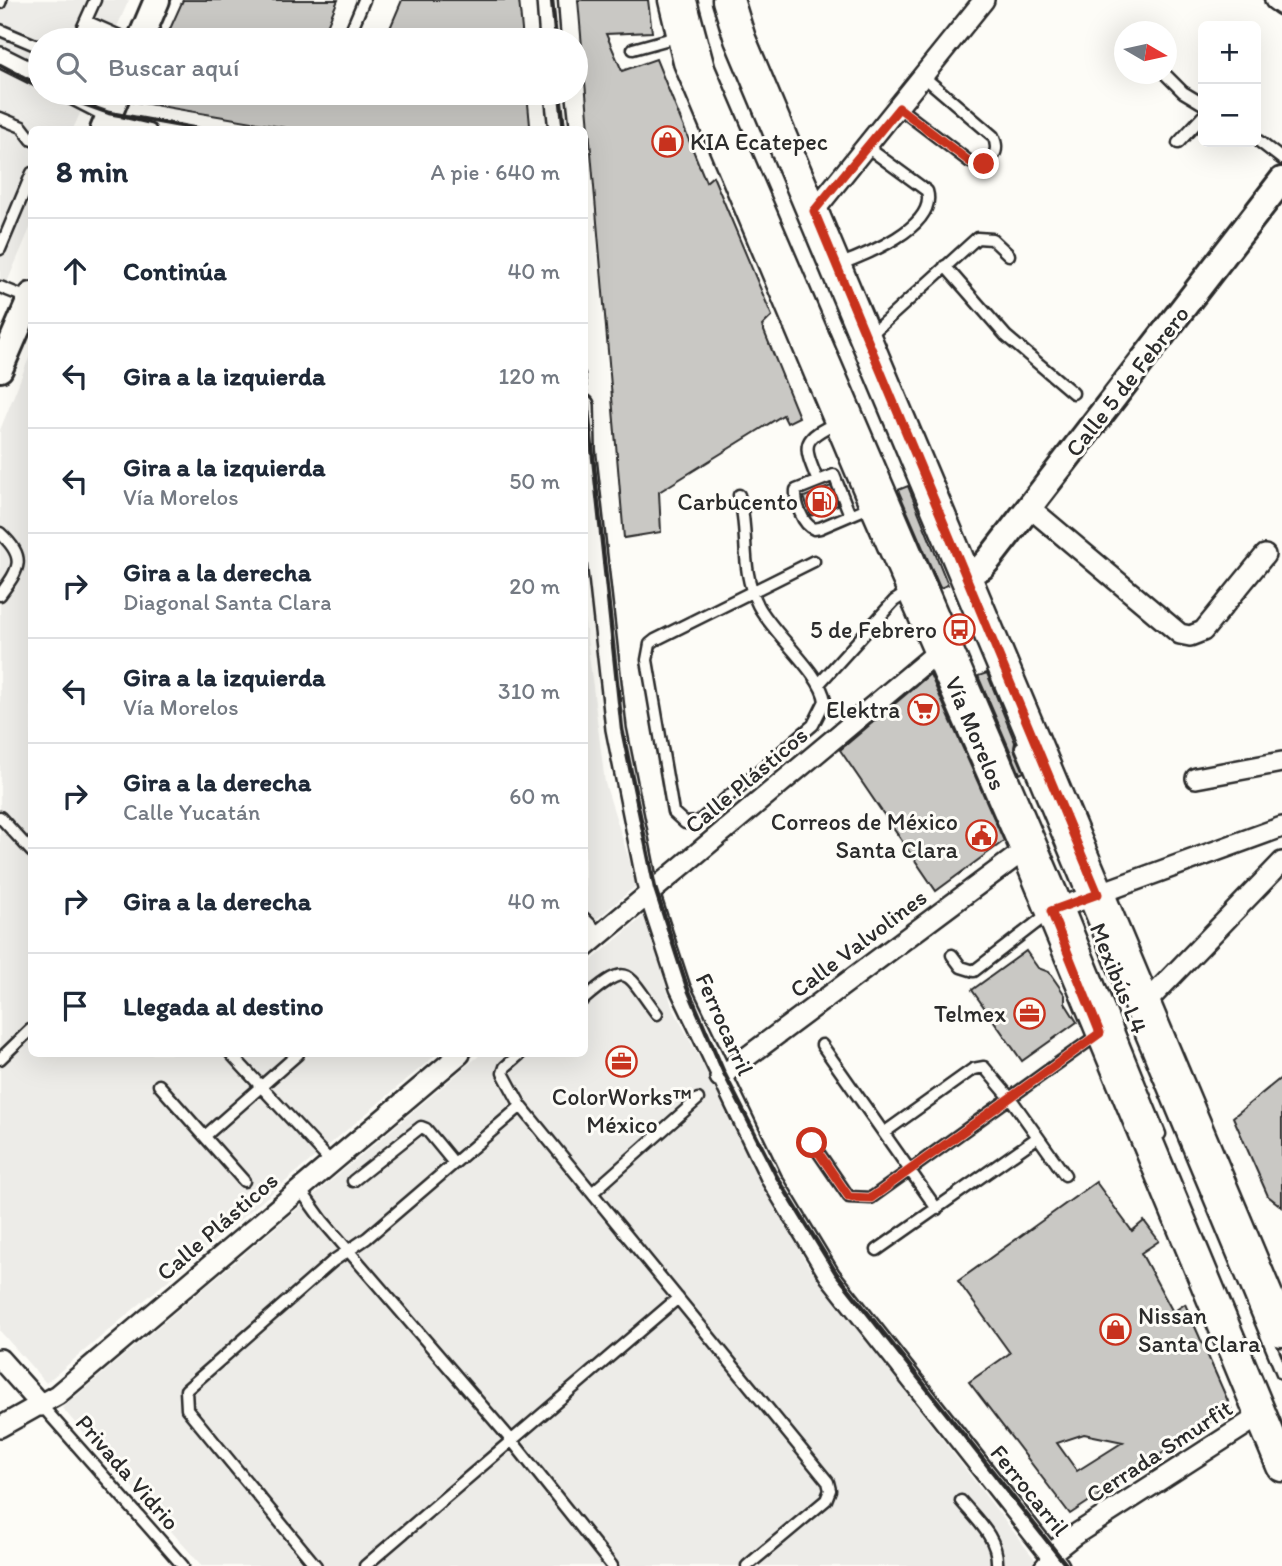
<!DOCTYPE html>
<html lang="es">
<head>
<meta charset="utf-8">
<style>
	:root { --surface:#fff; --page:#f6f6f7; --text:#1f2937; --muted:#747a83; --line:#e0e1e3 }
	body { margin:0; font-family:Itim,sans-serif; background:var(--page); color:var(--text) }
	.controls { position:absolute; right:21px; top:21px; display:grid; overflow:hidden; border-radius:10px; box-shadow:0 7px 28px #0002 }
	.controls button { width:63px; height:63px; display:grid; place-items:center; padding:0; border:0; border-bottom:2px solid var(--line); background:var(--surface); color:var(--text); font:35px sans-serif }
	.compass { position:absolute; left:1114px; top:21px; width:63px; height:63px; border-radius:50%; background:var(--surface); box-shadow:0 7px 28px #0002; rotate:99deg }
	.stop { position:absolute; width:21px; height:21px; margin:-16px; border:5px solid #c8321e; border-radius:50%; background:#fff }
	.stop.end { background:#c8321e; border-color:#fff; box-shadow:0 2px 7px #0008 }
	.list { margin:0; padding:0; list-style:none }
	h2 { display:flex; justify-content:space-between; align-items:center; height:91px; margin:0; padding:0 28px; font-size:30px }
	h2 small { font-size:23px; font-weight:400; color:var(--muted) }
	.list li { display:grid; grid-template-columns:46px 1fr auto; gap:21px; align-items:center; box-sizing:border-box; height:105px; padding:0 28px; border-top:2px solid var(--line) }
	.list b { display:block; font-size:26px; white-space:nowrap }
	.list p { margin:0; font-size:23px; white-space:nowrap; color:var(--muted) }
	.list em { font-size:23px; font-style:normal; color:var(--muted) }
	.icon { flex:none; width:38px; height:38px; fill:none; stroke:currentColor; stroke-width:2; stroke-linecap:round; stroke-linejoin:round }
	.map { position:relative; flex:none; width:1282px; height:1566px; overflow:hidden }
	.search { position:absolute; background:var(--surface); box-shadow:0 7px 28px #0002; left:28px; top:28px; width:560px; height:77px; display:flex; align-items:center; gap:18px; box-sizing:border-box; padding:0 24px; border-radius:38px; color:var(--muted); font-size:26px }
	.panel { position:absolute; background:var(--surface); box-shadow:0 7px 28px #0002; left:28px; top:126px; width:560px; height:931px; border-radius:10px }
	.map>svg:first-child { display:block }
	.built { fill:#edece8 }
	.building { fill:#c9c8c4; stroke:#2b2b2b; stroke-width:2; fill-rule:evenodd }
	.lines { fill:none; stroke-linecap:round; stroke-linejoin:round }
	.service-casing { stroke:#2b2b2b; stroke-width:15 }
	.minor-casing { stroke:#2b2b2b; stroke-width:24 }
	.tertiary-casing { stroke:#2b2b2b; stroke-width:30 }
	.primary-casing { stroke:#2b2b2b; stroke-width:35 }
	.service { stroke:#fdfcf7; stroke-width:10 }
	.minor { stroke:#fdfcf7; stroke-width:19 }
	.tertiary { stroke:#fdfcf7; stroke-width:24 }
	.primary { stroke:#fdfcf7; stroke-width:30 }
	.rail { stroke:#2b2b2b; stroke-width:4.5 }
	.route { stroke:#c8321e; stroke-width:9 }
	.labels { text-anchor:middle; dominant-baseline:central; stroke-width:6; stroke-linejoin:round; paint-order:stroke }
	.poi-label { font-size:24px; fill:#2b2b2b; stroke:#fdfcf7; text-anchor:end }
	.street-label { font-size:24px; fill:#2b2b2b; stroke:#fdfcf7 }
</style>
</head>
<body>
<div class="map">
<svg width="1282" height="1566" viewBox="0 0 1282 1566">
	<rect width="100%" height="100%" fill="#fdfcf7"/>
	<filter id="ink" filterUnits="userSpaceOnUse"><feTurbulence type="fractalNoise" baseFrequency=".0143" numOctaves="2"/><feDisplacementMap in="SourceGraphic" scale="14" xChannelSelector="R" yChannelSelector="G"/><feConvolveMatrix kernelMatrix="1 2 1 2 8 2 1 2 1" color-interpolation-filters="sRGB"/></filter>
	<g filter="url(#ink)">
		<path class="built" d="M0 0H129L111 40H40V93H89L73 129 32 130 31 226 0 299Z
			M31 353 32 1054H437L46 1383 0 1331V430Z
			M584 615 605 783 637 885 585 929Z
			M645 915 672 1006 807 1264 1040 1566H202L62 1408 481 1054H584L585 966Z"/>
		<path class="building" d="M183 0H338L321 40H165Z
			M402 0H519L523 40H385Z
			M578 0H648L652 32 606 34 622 71 656 59 706 182 713 176 772 316 762 326 799 417 787 423 783 415 659 492 661 532 624 538Z
			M133 93H527L530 125 524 130H298L131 101Z
			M831 486 838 505 811 516 804 497Z
			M908 486 948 585 940 588 898 490Z
			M987 673 1015 742 1014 749 1024 772 1020 774 978 676Z
			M930 674 1004 841 936 891 840 750Z
			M1026 951 1038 968 1049 972 1065 995V1003L1077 1022 1022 1061 972 990Z
			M1282 1077V1207L1268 1196 1233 1117Z
			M1096 1182 1132 1231 1144 1221 1159 1241 1141 1253 1173 1312 1185 1304 1231 1408 1070 1514 969 1382 1010 1353 958 1281ZM1084 1434 1123 1442 1077 1471 1057 1443Z"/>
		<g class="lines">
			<defs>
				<path id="service" d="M691 0 709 67 1061 890 1160 1134
					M0 3 1 0
					M86 21 129 40
					M0 30 40 47
					M77 40 95 0
					M347 40 364 0
					M633 49 680 36
					M1165 74 1183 92 1203 104
					M899 108 970 162 984 164C996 157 999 148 993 136L924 77
					M0 118 22 127 32 140
					M107 120 150 130
					M1256 139 1282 159
					M1178 143 1203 116
					M0 249 32 173
					M838 265C863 256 938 227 927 191L867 147
					M945 266 1006 336 1073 393
					M0 287 30 299
					M869 336 977 238 992 239 1009 255
					M817 479C802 443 802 439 838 422
					M739 495C750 533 739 567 758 605 772 633 822 674 825 701L813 725 698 822 685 823 673 812 647 660 650 644 655 640 814 561
					M850 515 834 475 796 490C795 503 802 524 814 529L820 528 874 505
					M0 533C27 558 20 568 0 595
					M819 684 894 601 908 592
					M1021 747 1282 1373
					M0 817 32 852
					M584 918 600 934
					M952 955 961 967 974 971 1049 913
					M584 999C630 960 625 972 657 1014
					M822 1045 937 1209
					M231 1054 331 1162
					M520 1054 505 1067 503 1073 521 1106 828 1482 830 1490 826 1500 747 1566
					M0 1059 30 1030
					M159 1085 244 1181
					M885 1132 973 1069 984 1067 1011 1099 1065 1175
					M205 1136 298 1054
					M812 1143 849 1197 871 1198 1100 1033
					M353 1181 421 1127 426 1129 454 1163
					M299 1188 322 1220 513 1442 612 1566
					M592 1193 698 1099
					M877 1250 1038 1137
					M42 1406 183 1566
					M961 1501C977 1520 999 1539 997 1566
					M316 1566 187 1409 186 1390 333 1261 367 1238 521 1106
					M365 1566 678 1298
					M1040 1566 1050 1554"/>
				<path id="minor" d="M547 0 550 40
					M1275 0 1282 5
					M0 57 40 77
					M70 93 109 113
					M555 93 559 130
					M814 211 984 0
					M584 405 585 450 616 729 649 893 680 988 772 1180 830 1276 1059 1566
					M1029 507 1180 634 1190 636 1203 631 1265 555
					M1196 778 1282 762
					M1051 911 1282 827
					M584 948 940 650
					M1144 1005 1282 862
					M720 1077 1026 849
					M0 1359 42 1406
					M0 1427 57 1395 460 1054
					M1050 1554 1073 1536 1261 1415"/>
				<path id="tertiary" d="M140 40 157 0
					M103 130 118 93
					M0 369 32 295
					M966 575 982 567 990 558 1282 180"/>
				<path id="primary" d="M674 0 689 62 875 504 1026 849 1282 1466
					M728 0 740 39 1282 1331"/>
			</defs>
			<use href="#service" class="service-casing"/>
			<use href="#minor" class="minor-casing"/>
			<use href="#tertiary" class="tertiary-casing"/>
			<use href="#primary" class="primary-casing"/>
			<use href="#service" class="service"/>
			<use href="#minor" class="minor"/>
			<use href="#tertiary" class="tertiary"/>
			<use href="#primary" class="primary"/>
			<path class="rail" d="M552 0 556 40
				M0 65 40 86
				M53 93 109 113 204 130
				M560 93 564 130
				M584 373 622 729 655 888 687 987 724 1073 777 1177 836 1273 1067 1566"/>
		</g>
	</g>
	<g class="lines" filter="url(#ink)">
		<path class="route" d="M812 1143 849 1197 871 1198 1100 1033 1051 911 1098 894 814 211 899 108 970 162 984 164"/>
	</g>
	<defs>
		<symbol id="shop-ring" viewBox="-11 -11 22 22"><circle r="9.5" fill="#fdfcf7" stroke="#c8321e" stroke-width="1.5"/><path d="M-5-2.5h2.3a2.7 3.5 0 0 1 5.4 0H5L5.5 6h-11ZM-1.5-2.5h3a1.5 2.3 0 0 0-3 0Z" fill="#c8321e"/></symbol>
		<symbol id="fuel-ring" viewBox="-11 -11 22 22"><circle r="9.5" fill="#fdfcf7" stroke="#c8321e" stroke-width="1.5"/><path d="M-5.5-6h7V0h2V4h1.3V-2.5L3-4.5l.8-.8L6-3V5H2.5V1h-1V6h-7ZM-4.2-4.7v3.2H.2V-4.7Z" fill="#c8321e"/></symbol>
		<symbol id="bus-ring" viewBox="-11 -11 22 22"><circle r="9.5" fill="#fdfcf7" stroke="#c8321e" stroke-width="1.5"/><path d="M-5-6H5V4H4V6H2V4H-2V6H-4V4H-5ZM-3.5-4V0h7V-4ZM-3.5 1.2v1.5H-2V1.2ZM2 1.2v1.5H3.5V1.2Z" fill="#c8321e"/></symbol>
		<symbol id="supermarket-ring" viewBox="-11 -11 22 22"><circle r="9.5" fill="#fdfcf7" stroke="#c8321e" stroke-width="1.5"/><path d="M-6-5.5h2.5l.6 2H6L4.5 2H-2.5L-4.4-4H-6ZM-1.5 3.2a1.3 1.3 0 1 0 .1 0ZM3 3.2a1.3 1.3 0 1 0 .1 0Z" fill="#c8321e"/></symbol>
		<symbol id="civic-ring" viewBox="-11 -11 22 22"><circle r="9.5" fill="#fdfcf7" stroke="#c8321e" stroke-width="1.5"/><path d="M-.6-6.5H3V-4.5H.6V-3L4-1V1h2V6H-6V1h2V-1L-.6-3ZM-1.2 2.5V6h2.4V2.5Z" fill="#c8321e"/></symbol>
		<symbol id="office-ring" viewBox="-11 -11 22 22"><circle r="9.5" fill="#fdfcf7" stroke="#c8321e" stroke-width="1.5"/><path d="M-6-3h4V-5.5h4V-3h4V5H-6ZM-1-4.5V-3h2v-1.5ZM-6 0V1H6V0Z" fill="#c8321e"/></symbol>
	</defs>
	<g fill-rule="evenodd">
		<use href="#shop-ring" x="650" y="124" width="35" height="35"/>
		<use href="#fuel-ring" x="804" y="484" width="35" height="35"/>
		<use href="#bus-ring" x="942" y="612" width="35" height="35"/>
		<use href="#supermarket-ring" x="906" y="692" width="35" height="35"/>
		<use href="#civic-ring" x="964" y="818" width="35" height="35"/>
		<use href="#office-ring" x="1012" y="996" width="35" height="35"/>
		<use href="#office-ring" x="604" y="1044" width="35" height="35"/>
		<use href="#shop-ring" x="1098" y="1312" width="35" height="35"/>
	</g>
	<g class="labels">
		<g class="poi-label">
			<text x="690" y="141" text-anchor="start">KIA Ecatepec</text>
			<text x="798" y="501">Carbucento</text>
			<text x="937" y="629">5 de Febrero</text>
			<text x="900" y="709">Elektra</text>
			<text x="958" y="821">Correos de México<tspan x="958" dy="28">Santa Clara</tspan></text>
			<text x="1006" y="1013">Telmex</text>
			<text x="622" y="1096" text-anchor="middle">ColorWorks™<tspan x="622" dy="28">México</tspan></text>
			<text x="1138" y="1315" text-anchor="start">Nissan<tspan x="1138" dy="28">Santa Clara</tspan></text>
		</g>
		<g class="street-label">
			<text transform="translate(1127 381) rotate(-52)">Calle 5 de Febrero</text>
			<text transform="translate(976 733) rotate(67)">Vía Morelos</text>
			<text transform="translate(746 780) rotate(-40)">Calle Plásticos</text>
			<text transform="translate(858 943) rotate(-37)">Calle Valvolines</text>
			<text transform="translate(1119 978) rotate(68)">Mexibús L4</text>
			<text transform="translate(725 1024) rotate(66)">Ferrocarril</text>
			<text transform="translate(217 1226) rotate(-41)">Calle Plásticos</text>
			<text transform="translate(1159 1451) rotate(-33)">Cerrada Smurfit</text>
			<text transform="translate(128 1472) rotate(49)">Privada Vidrio</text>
			<text transform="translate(1030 1490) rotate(51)">Ferrocarril</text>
		</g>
	</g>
</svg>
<div class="controls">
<button>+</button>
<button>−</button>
</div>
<svg class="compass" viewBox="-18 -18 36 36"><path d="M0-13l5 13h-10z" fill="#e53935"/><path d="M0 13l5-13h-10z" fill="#747a83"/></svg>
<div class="stop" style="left:812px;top:1143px"></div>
<div class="stop end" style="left:984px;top:164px"></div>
<div class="search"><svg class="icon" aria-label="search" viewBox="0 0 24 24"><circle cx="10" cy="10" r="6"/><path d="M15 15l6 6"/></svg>Buscar aquí</div>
<section class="panel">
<h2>8 min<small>A pie · 640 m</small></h2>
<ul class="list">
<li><svg class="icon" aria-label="ahead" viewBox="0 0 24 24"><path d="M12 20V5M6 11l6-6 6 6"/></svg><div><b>Continúa</b></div><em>40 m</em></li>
<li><svg class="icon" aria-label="left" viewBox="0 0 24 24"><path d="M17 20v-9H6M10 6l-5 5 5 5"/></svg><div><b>Gira a la izquierda</b></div><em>120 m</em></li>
<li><svg class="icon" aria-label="left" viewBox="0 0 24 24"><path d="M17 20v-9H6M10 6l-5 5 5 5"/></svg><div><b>Gira a la izquierda</b><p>Vía Morelos</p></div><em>50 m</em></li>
<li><svg class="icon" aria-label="right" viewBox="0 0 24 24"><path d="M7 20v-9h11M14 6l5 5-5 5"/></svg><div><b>Gira a la derecha</b><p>Diagonal Santa Clara</p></div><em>20 m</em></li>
<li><svg class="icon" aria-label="left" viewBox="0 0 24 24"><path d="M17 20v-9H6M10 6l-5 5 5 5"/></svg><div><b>Gira a la izquierda</b><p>Vía Morelos</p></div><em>310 m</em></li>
<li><svg class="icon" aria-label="right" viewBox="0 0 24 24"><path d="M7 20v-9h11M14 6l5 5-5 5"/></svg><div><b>Gira a la derecha</b><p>Calle Yucatán</p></div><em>60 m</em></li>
<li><svg class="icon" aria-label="right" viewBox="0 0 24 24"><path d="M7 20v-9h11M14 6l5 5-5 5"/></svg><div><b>Gira a la derecha</b></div><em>40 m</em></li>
<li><svg class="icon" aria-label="arrive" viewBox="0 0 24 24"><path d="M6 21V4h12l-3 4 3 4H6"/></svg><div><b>Llegada al destino</b></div></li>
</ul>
</section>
</div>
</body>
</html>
